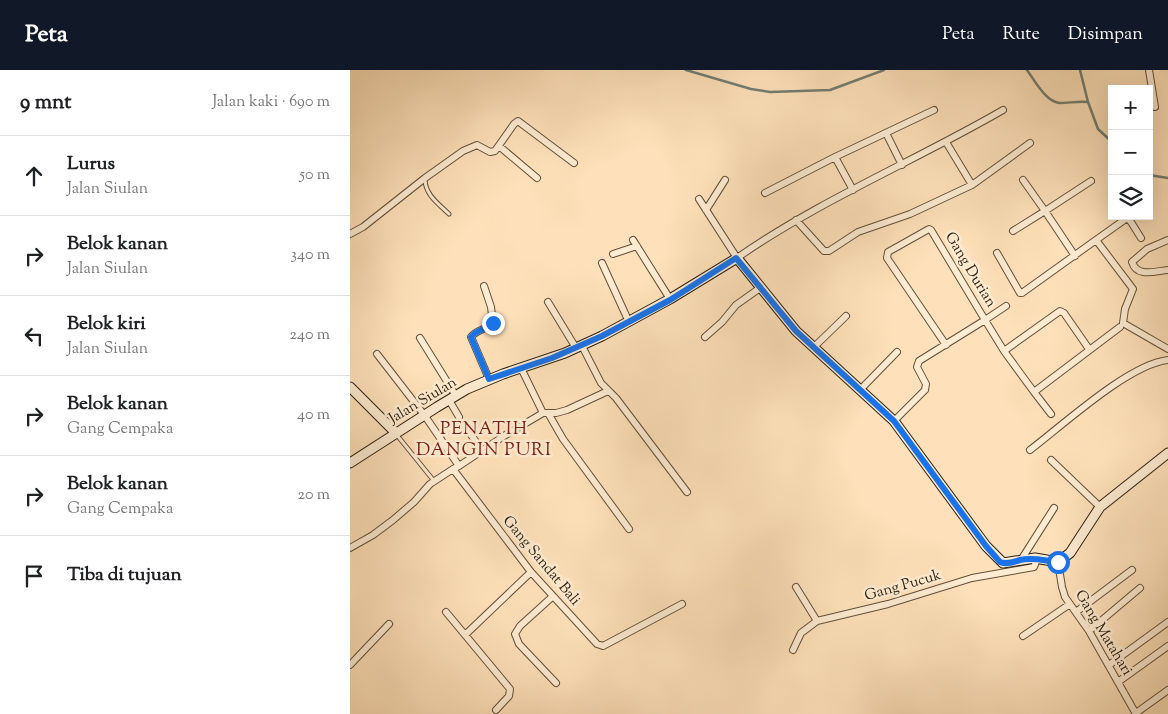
<!DOCTYPE html>
<html lang="id">
<head>
<meta charset="utf-8">
<style>
	:root { --surface:#fff; --page:#f2f2f2; --text:#202124; --muted:#757577; --line:#e0e0e0; --accent:#111827 }
	body { margin:0; font-family:"Sorts Mill Goudy",serif; background:var(--page); color:var(--text) }
	.controls { position:absolute; right:15px; top:15px; display:grid; overflow:hidden; border-radius:0px; box-shadow:0 5px 20px #0002 }
	.controls button { width:45px; height:45px; display:grid; place-items:center; padding:0; border:0; border-bottom:1px solid var(--line); background:var(--surface); color:var(--text); font:25px sans-serif }
	.stop { position:absolute; width:15px; height:15px; margin:-11px; border:4px solid #1a73e8; border-radius:50%; background:#fff }
	.stop.end { background:#1a73e8; border-color:#fff; box-shadow:0 1px 5px #0008 }
	.list { margin:0; padding:0; list-style:none }
	h2 { display:flex; justify-content:space-between; align-items:center; height:65px; margin:0; padding:0 20px; font-size:21px }
	h2 small { font-size:16px; font-weight:400; color:var(--muted) }
	.list li { display:grid; grid-template-columns:32px 1fr auto; gap:15px; align-items:center; box-sizing:border-box; height:80px; padding:0 20px; border-top:1px solid var(--line) }
	.list b { display:block; font-size:19px; white-space:nowrap }
	.list p { margin:0; font-size:16px; white-space:nowrap; color:var(--muted) }
	.list em { font-size:16px; font-style:normal; color:var(--muted) }
	.icon { flex:none; width:28px; height:28px; fill:none; stroke:currentColor; stroke-width:2; stroke-linecap:round; stroke-linejoin:round }
	.map { position:relative; flex:none; width:818px; height:644px; overflow:hidden }
	header { display:flex; align-items:center; gap:30px; box-sizing:border-box; height:70px; padding:0 25px; background:var(--accent); color:#fff }
	header strong { font-size:24px }
	nav { display:flex; gap:28px; margin-inline-start:auto; font-size:18px }
	main { display:flex }
	aside { flex:1; background:var(--surface) }
	.map>svg:first-child { display:block }
	.lines { fill:none; stroke-linecap:round; stroke-linejoin:round }
	.stream { stroke:#727e72; stroke-width:2.5 }
	.lane-casing { stroke:#61503a; stroke-width:5 }
	.street-casing { stroke:#61503a; stroke-width:8 }
	.secondary-casing { stroke:#2d2010; stroke-width:11 }
	.lane { stroke:#feecd2; stroke-width:3 }
	.street { stroke:#feecd2; stroke-width:6 }
	.secondary { stroke:#feecd2; stroke-width:9 }
	.route { stroke:#1a73e8; stroke-width:6 }
	.labels { text-anchor:middle; dominant-baseline:central; stroke-width:5; stroke-linejoin:round; paint-order:stroke }
	.street-label { font-size:15px; fill:#2d2010; stroke:#feecd2 }
	.quarter-label { font-size:18px; letter-spacing:1px; fill:#7a1f14; stroke:#feecd2 }
</style>
</head>
<body>
<header>
<strong>Peta</strong>
<nav><a>Peta</a><a>Rute</a><a>Disimpan</a></nav>
</header>
<main>
<aside>
<h2>9 mnt<small>Jalan kaki · 690 m</small></h2>
<ul class="list">
<li><svg class="icon" aria-label="ahead" viewBox="0 0 24 24"><path d="M12 20V5M6 11l6-6 6 6"/></svg><div><b>Lurus</b><p>Jalan Siulan</p></div><em>50 m</em></li>
<li><svg class="icon" aria-label="right" viewBox="0 0 24 24"><path d="M7 20v-9h11M14 6l5 5-5 5"/></svg><div><b>Belok kanan</b><p>Jalan Siulan</p></div><em>340 m</em></li>
<li><svg class="icon" aria-label="left" viewBox="0 0 24 24"><path d="M17 20v-9H6M10 6l-5 5 5 5"/></svg><div><b>Belok kiri</b><p>Jalan Siulan</p></div><em>240 m</em></li>
<li><svg class="icon" aria-label="right" viewBox="0 0 24 24"><path d="M7 20v-9h11M14 6l5 5-5 5"/></svg><div><b>Belok kanan</b><p>Gang Cempaka</p></div><em>40 m</em></li>
<li><svg class="icon" aria-label="right" viewBox="0 0 24 24"><path d="M7 20v-9h11M14 6l5 5-5 5"/></svg><div><b>Belok kanan</b><p>Gang Cempaka</p></div><em>20 m</em></li>
<li><svg class="icon" aria-label="arrive" viewBox="0 0 24 24"><path d="M6 21V4h12l-3 4 3 4H6"/></svg><div><b>Tiba di tujuan</b></div></li>
</ul>
</aside>
<div class="map">
<svg width="818" height="644" viewBox="0 0 818 644">
	<rect width="100%" height="100%" fill="#fee1ba"/>
	<filter id="stains"><feTurbulence type="fractalNoise" baseFrequency=".004" numOctaves="4"/><feColorMatrix values="0 0 0 0 .2 0 0 0 0 .09 0 0 0 0 .02 0 0 0 .5 -.17"/></filter>
	<radialGradient id="worn" r=".72"><stop offset=".6" stop-color="#630" stop-opacity="0"/><stop offset="1" stop-color="#630" stop-opacity=".3"/></radialGradient>
	<g class="lines">
		<path class="stream" d="M336 0 401 19 420 22 480 20 534 0
			M677 0C685 11 696 32 710 33 719 33 728 31 738 32
			M730 0 738 32 748 59 762 72
			M799 105 818 108"/>
		<defs>
			<path id="lane" d="M75 109C75 125 89 134 99 144
				M46 364 84 411"/>
			<path id="street" d="M799 0 805 37
				M536 63 552 95
				M596 72 622 115
				M149 76 187 108
				M485 87 503 120
				M415 123 485 87 584 40
				M349 129 387 188C470 130 565 91 653 40
				M356 140 375 110
				M446 150 474 181H479L508 162 560 144 622 115 680 73
				M663 161 695 141 673 110
				M0 164 13 157 75 108 113 81 127 75 140 82 145 81 164 54 168 51 224 93
				M283 170 320 229
				M746 170 777 148 781 152 791 168
				M818 170 797 179 782 192C787 208 805 201 818 200
				M647 183 670 223H672L746 170 783 219 775 239 773 253 818 279
				M263 184 287 176
				M725 186 695 141 741 111
				M252 193 279 252
				M134 216 141 237 143 253C137 259 126 260 121 267L139 309
				M198 232 226 278
				M656 236 635 250 654 281 684 322 770 257
				M355 267 372 252 386 235 410 218
				M70 268 106 326
				M232 276 251 313 266 328 337 422
				M463 278 496 246
				M654 281 710 241 714 243 739 279
				M27 284 75 346 109 396 103 399 181 502 247 574 253 576 332 534
				M171 298 193 343
				M510 320 547 282
				M684 322 701 344
				M99 330 109 347
				M198 343 213 369 279 459
				M544 351 575 320 576 314 567 297 569 291 635 250 581 160 579 159 538 182 537 188 596 275
				M120 363 132 381
				M680 380C713 355 779 294 818 290
				M701 390 750 437
				M109 396 154 366 193 343H206L217 340 258 321
				M0 478 23 465 43 450 64 432 80 414 103 399
				M671 490 704 438
				M708 492 712 517 715 527 739 561 786 644
				M446 517 467 551 538 534 622 508 684 497 687 489
				M202 527 170 556 165 564 169 574 206 613
				M96 542 160 619 159 626 146 640
				M726 542 782 500
				M739 561 790 518
				M115 565 181 502
				M673 566 720 534
				M443 580 451 563 467 551
				M0 595 39 554
				M759 595 818 552
				M768 612 818 576
				M786 643 818 620"/>
			<path id="secondary" d="M0 317 46 363
				M0 393 87 337 117 319 153 304 215 283 252 266 320 229 387 188 446 261 544 351 636 476 653 493 685 488 708 492 720 483 750 437 818 383"/>
		</defs>
		<use href="#lane" class="lane-casing"/>
		<use href="#street" class="street-casing"/>
		<use href="#secondary" class="secondary-casing"/>
		<use href="#lane" class="lane"/>
		<use href="#street" class="street"/>
		<use href="#secondary" class="secondary"/>
	</g>
	<g class="lines">
		<path class="route" d="M143 253C137 259 126 260 121 267L139 309 202 288 252 266 320 230 386 188 446 261 544 351 636 476 650 492C657 495 663 492 670 490 684 487 695 491 708 492"/>
	</g>
	<g class="labels">
		<g class="street-label">
			<text transform="translate(620 200) rotate(59)">Gang Durian</text>
			<text transform="translate(73 331) rotate(-31)">Jalan Siulan</text>
			<text transform="translate(191 491) rotate(50)">Gang Sandat Bali</text>
			<text transform="translate(553 516) rotate(-16)">Gang Pucuk</text>
			<text transform="translate(753 563) rotate(59)">Gang Matahari</text>
		</g>
		<g class="quarter-label">
			<text x="134" y="360">PENATIH<tspan x="134" dy="21">DANGIN PURI</tspan></text>
		</g>
	</g>
	<rect width="100%" height="100%" filter="url(#stains)"/>
	<rect width="100%" height="100%" fill="url(#worn)"/>
</svg>
<div class="controls">
<button>+</button>
<button>−</button>
<button><svg class="icon" aria-label="layers" viewBox="0 0 24 24"><path d="M12 4l9 5-9 5-9-5zM3 14l9 5 9-5"/></svg></button>
</div>
<div class="stop" style="left:708px;top:492px"></div>
<div class="stop end" style="left:143px;top:253px"></div>
</div>
</main>
</body>
</html>
